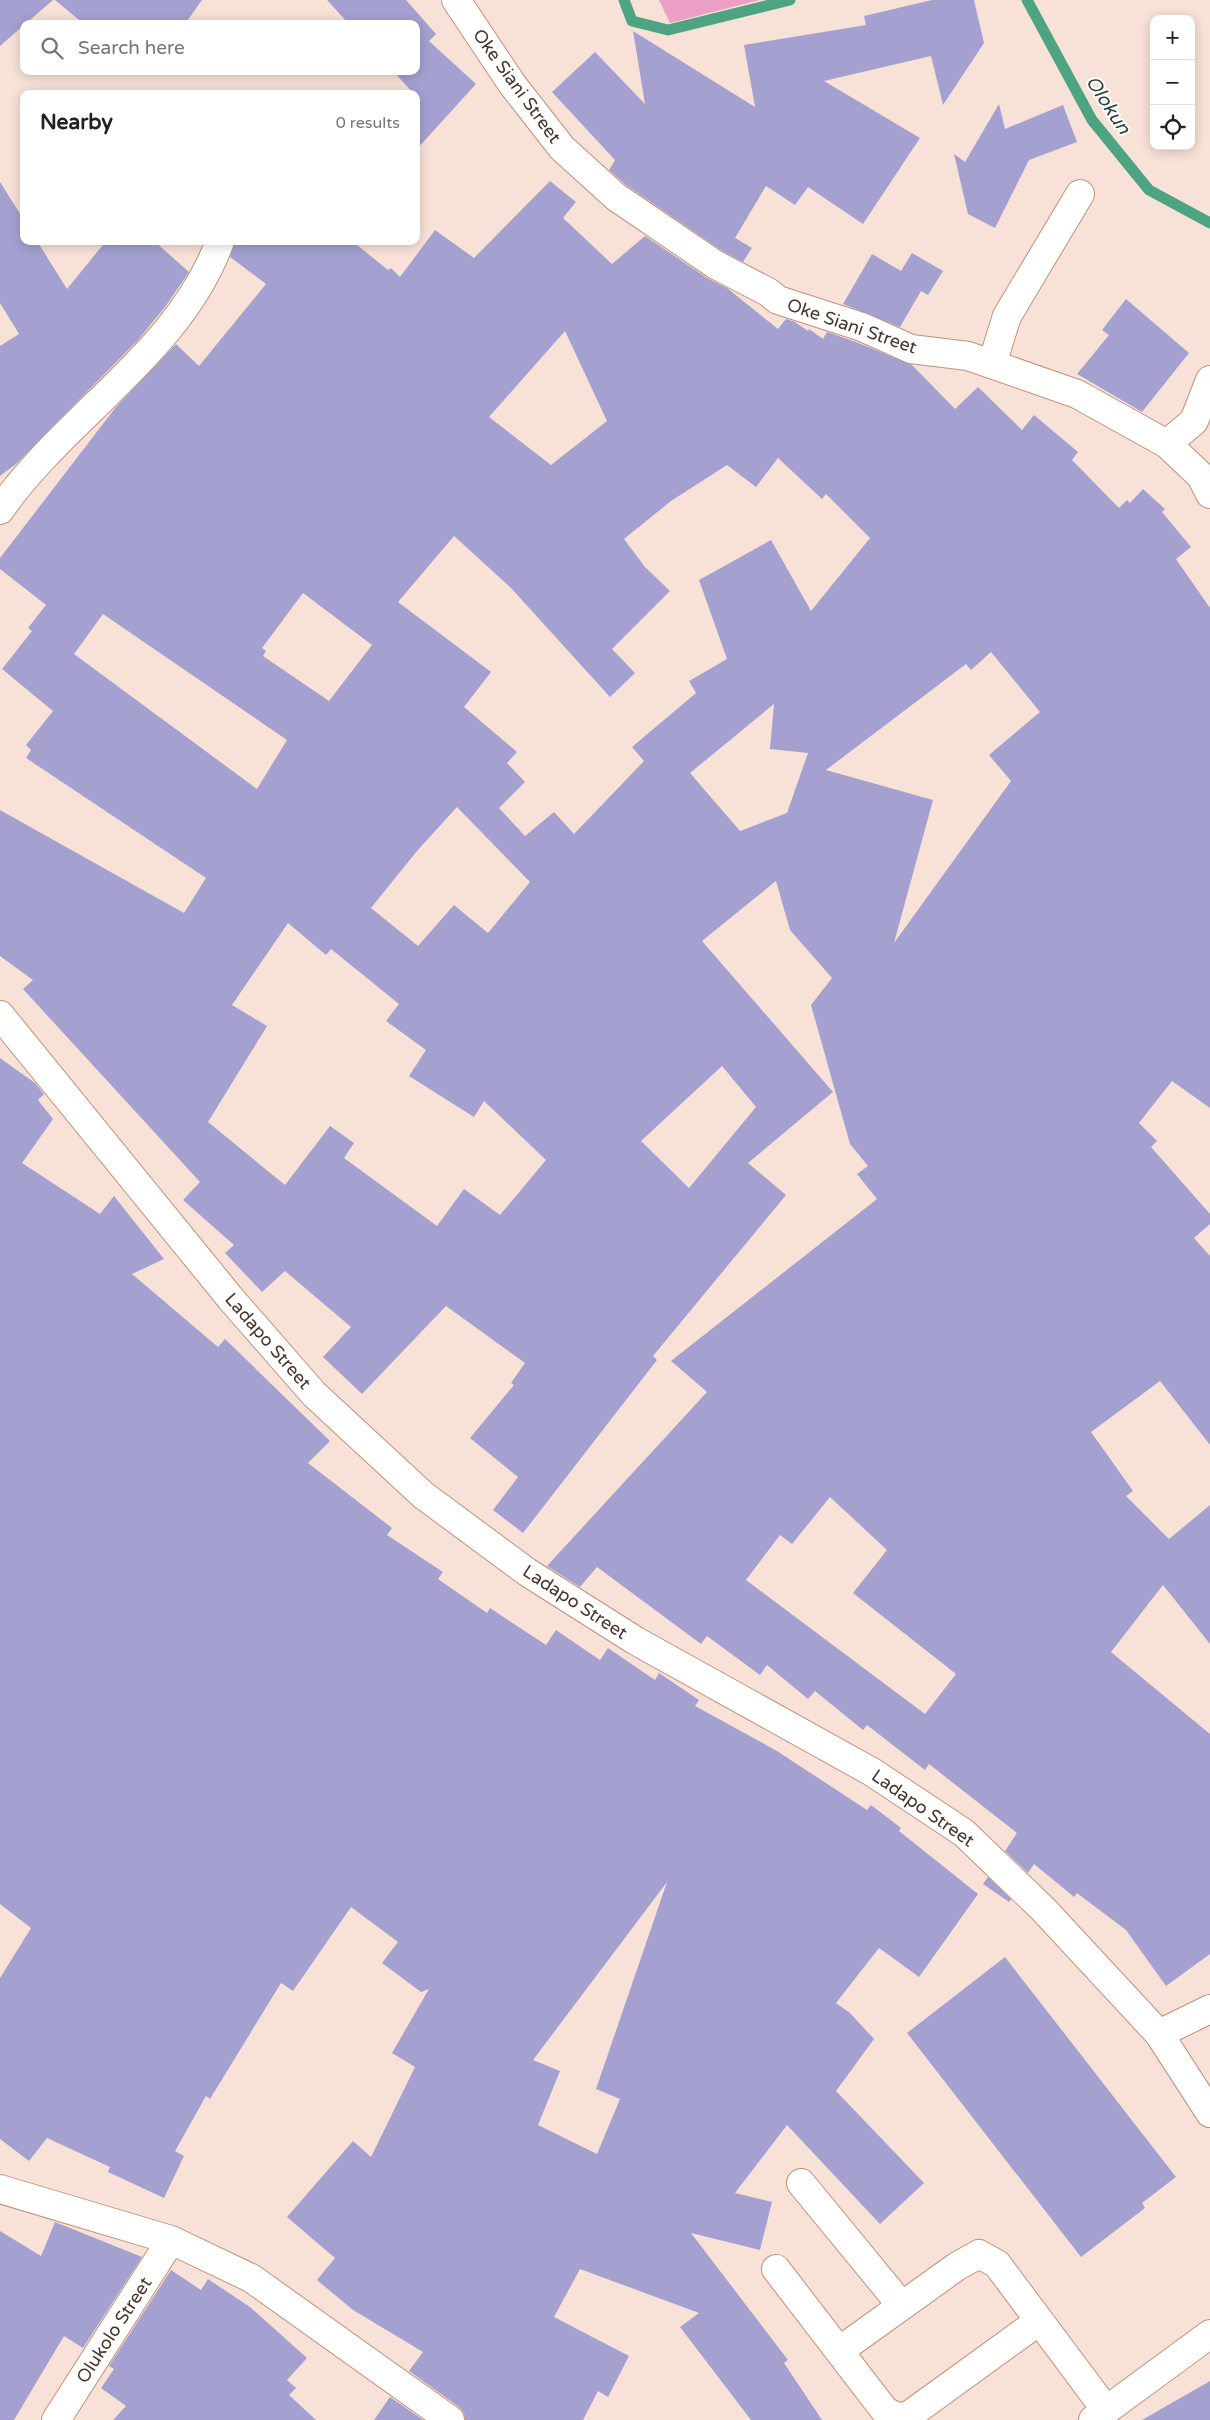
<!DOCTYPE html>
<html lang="en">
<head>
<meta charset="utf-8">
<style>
	:root { --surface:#fff; --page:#f2f2f2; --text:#202124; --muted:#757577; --line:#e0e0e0 }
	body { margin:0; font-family:"Varela Round",sans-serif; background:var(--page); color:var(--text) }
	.controls { position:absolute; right:15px; top:15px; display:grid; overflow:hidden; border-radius:10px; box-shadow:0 2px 12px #0003 }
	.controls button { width:45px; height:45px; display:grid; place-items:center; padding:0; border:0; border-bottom:1px solid var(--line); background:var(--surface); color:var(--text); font:25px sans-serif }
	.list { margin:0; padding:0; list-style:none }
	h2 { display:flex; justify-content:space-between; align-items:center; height:65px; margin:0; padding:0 20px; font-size:21px }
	h2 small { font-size:16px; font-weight:400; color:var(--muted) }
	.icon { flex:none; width:28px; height:28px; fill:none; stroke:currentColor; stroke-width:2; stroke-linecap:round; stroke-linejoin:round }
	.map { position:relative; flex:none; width:1210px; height:2420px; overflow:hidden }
	.search { position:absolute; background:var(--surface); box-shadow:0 2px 12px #0003; left:20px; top:20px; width:400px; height:55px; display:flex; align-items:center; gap:12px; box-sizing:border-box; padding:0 18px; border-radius:10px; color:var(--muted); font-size:19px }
	.panel { position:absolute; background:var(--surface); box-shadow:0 2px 12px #0003; left:20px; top:90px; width:400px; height:155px; border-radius:10px }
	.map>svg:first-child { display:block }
	.green { fill:#eb9fc5 }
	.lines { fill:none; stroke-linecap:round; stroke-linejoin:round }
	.stream { stroke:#4da482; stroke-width:11 }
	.building { fill:#a4a1d1; fill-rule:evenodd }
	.minor-casing { stroke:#c29178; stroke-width:30 }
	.major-casing { stroke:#c29178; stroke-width:30 }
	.minor { stroke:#fff; stroke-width:28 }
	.major { stroke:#fff; stroke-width:28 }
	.labels { text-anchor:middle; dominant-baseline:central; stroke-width:4; stroke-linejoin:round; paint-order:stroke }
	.street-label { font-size:18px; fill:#49352a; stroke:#fff }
	.water-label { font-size:19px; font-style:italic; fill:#2a453b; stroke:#fff }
</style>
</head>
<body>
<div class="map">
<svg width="1210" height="2420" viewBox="0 0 1210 2420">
	<rect width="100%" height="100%" fill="#f8e2d7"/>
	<path class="green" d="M659 0H760L670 23Z"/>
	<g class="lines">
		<path class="stream" d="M624 0 632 21 668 30 790 0
			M1027 0 1092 120 1149 190 1210 223"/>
	</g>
	<path class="building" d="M0 0H53L0 46Z
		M55 0H202L185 24H84Z
		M327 0H406L436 34 429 41 476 84 416 150V94H414L393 71H416V24H349Z
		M932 0H974L984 43 943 105 931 56 824 81 920 138 863 224 808 187 795 205 766 186 735 238 752 248 743 262 724 252 626 185 609 170 615 160 552 92 595 52 645 104 633 31 755 107 744 45 866 25 864 16Z
		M999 104 1005 129 1063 105 1077 142 1029 160 995 228 968 214 954 154 965 162Z
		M550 181 576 202 563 218 612 264 645 236 707 278 727 288 778 329 786 319 795 322 808 331 809 329 823 339 827 332 856 342 912 365 955 409 978 387 1022 430 1034 415 1078 452 1072 460 1119 508 1127 500 1130 503 1143 489 1165 509 1162 512 1191 547 1176 559 1210 608V1108L1172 1081 1139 1123 1157 1141 1151 1147 1210 1214V1224L1194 1238 1210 1256V1445L1160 1381 1091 1432 1133 1491 1126 1496 1169 1539 1210 1505V1644L1163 1585 1111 1652 1210 1734V1954L1166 1986 1126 1930 1077 1893 1074 1897 1034 1864 1028 1873 1005 1851 1017 1833 929 1764 925 1770 867 1725 863 1730 815 1691 808 1699 767 1665 760 1675 707 1636 701 1644 597 1567 580 1587 547 1566 707 1392 671 1361 877 1199 857 1174 868 1166 850 1144 811 1005 832 978 790 930 776 881 702 941 833 1092 748 1163 786 1195 653 1356 657 1360 523 1533 493 1510 518 1477 470 1438 514 1385 511 1383 525 1363 446 1306 362 1394 323 1357 351 1327 285 1271 262 1292 225 1253 234 1245 183 1200 200 1182 23 989 33 980 0 956V810L184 913 206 878 26 758 31 750 26 745 53 711 2 669 32 631 28 628 46 605 0 569V558L116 407 176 344 199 366 266 284 230 257 235 241H352L388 270 391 268 400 277 435 230 474 258ZM565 331 607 421 551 465 489 417ZM778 458 822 499 826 494 870 538 811 611 771 540 699 580 727 659 689 681 696 693 632 747 644 761 574 834 554 812 525 836 499 808 525 782 507 763 517 752 464 707 491 672 398 602 454 536 511 588 610 697 635 673 612 649 670 591 645 567 624 539 671 501 727 465 756 487ZM303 593 372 645 329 701 263 656 266 651 262 648ZM103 614 287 740 257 789 74 654ZM991 652 1040 712 989 755 1011 781 894 943 933 800 826 770 966 664 971 670ZM774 704 770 749 808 753 787 813 740 831 690 773ZM457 807 530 882 488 933 454 905 418 946 371 908 417 851ZM288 923 326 955 331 949 399 1004 386 1021 426 1050 409 1076 474 1117 484 1101 546 1160 500 1215 464 1189 437 1226 344 1158 354 1143 330 1126 285 1185 208 1122 267 1026 232 1005ZM722 1066 756 1107 689 1188 641 1141ZM830 1497 887 1550 853 1593 956 1674 925 1714 746 1580 780 1535 792 1544Z
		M0 182 24 220V241H37L67 289 106 241H154L189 272 165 307 138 340 16 464 0 476V346L19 334 0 303Z
		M912 253 943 271 928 295 921 291 900 327 843 304 872 254 901 271Z
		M1126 299 1189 353 1142 412 1077 374 1109 335 1102 330Z
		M0 1058 35 1083 44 1094 38 1100 53 1119 22 1163 100 1214 114 1196 164 1259 132 1274 218 1347 225 1339 330 1441 308 1463 392 1528 387 1535 443 1572 438 1579 487 1613 490 1608 546 1645 556 1630 600 1660 608 1648 655 1680 659 1673 699 1700 695 1706 777 1751 867 1810 871 1805 901 1828 899 1831 978 1894 919 1977 879 1948 836 2003 850 2013 874 2039 836 2091 924 2183 880 2224 787 2125 735 2193 772 2202 760 2250 691 2233 788 2360 784 2363 822 2420H751L680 2327 699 2313 580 2269 554 2317 629 2356 608 2397 598 2391 583 2420H465L464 2413 459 2407 409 2371 423 2352 353 2310 317 2280 335 2258 287 2217 353 2141 371 2157 415 2067 392 2053 429 1989 421 1992 382 1963 398 1942 351 1907 293 1991 281 1983 210 2099 206 2096 175 2151 184 2156 164 2198 108 2172 110 2167 47 2138 29 2161 0 2139V1978L31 1928 0 1904ZM667 1882 596 2089 620 2099 597 2154 538 2125 560 2071 533 2060Z
		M988 1877 1011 1899 1009 1902 983 1884Z
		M1005 1957 1176 2177 1142 2203 1145 2208 1081 2257 907 2033Z
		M55 2222 142 2257 83 2348 64 2336 14 2420H0V2231L41 2256Z
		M171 2270 201 2290 208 2279 250 2307 307 2358 287 2380 296 2388 289 2395 316 2420H113L126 2406 101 2388 114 2369 109 2366Z
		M1210 2381V2420H1142Z
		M390 2397 423 2420H374Z"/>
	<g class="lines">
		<defs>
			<path id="minor" d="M456 0 512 84 562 148 616 197 716 265 768 292 778 300 862 327 911 349 968 356 1077 394 1167 444 1201 476 1210 494
				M992 364 1007 316 1080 194
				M1167 444 1194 421 1210 380
				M0 510C65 416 180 352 220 241
				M1159 2034 1210 2009
				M801 2183 902 2306
				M0 2189 171 2240 251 2278 450 2420
				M776 2269 885 2411 897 2417 908 2416 1039 2321
				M839 2351 956 2267 979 2254 997 2264 1106 2410
				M56 2420 171 2240"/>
			<path id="major" d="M0 1015 231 1299 314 1394 423 1495 527 1572 636 1641 872 1772 964 1833 1043 1909 1159 2034 1210 2113
				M1093 2420 1210 2334"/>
		</defs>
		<use href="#minor" class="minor-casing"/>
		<use href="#major" class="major-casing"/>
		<use href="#minor" class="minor"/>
		<use href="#major" class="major"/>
	</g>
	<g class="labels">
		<g class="street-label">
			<text transform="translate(517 86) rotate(54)">Oke Siani Street</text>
			<text transform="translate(852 326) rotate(19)">Oke Siani Street</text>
			<text transform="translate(268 1341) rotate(49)">Ladapo Street</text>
			<text transform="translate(575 1602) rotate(33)">Ladapo Street</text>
			<text transform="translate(923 1808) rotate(35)">Ladapo Street</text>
			<text transform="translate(114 2330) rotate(-57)">Olukolo Street</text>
		</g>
		<g class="water-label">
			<text transform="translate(1108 105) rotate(57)">Olokun</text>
		</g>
	</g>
</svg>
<div class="controls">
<button>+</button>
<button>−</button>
<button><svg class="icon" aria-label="locate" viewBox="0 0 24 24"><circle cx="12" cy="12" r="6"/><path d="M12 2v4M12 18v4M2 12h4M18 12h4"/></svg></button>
</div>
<div class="search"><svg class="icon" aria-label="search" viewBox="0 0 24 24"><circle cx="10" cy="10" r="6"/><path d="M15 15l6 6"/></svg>Search here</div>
<section class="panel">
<h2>Nearby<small>0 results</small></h2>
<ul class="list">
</ul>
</section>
</div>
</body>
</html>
